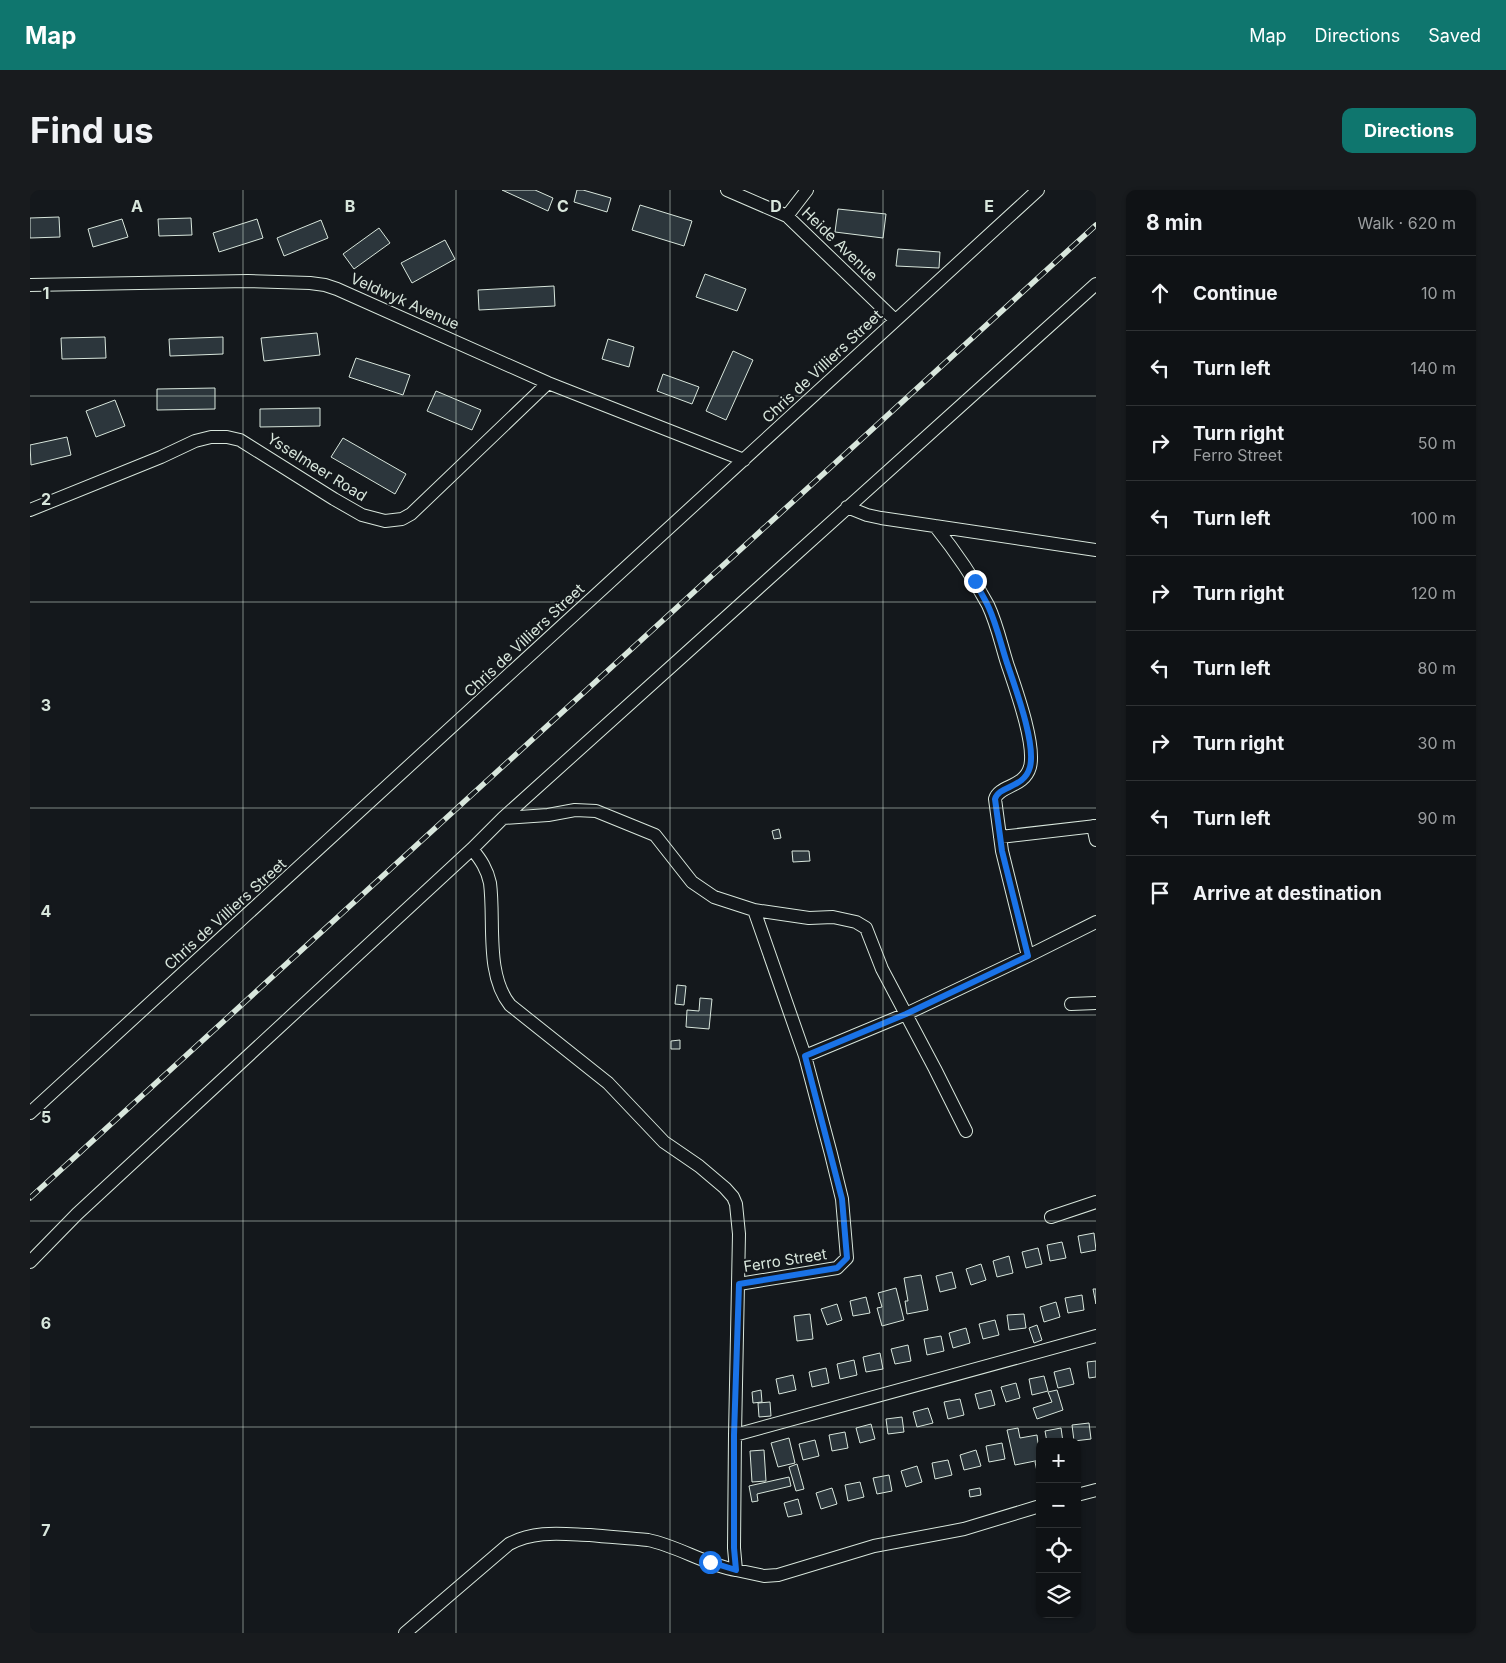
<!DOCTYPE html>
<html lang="en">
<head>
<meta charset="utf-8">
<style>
	:root { --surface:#0f1215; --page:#181b1e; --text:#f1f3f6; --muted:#9b9ea0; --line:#2f3234; --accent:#0f766e }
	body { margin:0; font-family:Inter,sans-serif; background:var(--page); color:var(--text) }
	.controls { position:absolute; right:15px; bottom:15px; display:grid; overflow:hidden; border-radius:10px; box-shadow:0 1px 4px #0004 }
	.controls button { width:45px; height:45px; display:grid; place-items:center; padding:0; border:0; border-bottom:1px solid var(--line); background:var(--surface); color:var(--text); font:25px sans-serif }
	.stop { position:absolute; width:15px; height:15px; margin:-11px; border:4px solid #1a73e8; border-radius:50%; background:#fff }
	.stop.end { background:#1a73e8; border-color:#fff; box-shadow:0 1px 5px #0008 }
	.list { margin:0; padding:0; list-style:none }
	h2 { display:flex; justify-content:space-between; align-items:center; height:65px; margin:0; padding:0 20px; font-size:21px }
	h2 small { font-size:16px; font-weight:400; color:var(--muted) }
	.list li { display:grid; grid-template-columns:32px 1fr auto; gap:15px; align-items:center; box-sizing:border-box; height:75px; padding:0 20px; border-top:1px solid var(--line) }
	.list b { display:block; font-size:19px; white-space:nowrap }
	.list p { margin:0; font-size:16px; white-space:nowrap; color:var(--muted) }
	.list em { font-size:16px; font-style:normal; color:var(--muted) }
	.icon { flex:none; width:28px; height:28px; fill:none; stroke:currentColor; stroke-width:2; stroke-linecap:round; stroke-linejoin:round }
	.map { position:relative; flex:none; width:1066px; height:1443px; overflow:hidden; border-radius:10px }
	header { display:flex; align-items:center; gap:30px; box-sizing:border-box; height:70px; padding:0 25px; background:var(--accent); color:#fff }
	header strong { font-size:24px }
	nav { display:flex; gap:28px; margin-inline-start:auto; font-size:18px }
	.intro { display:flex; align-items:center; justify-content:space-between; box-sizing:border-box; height:120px; padding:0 30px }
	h1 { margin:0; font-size:35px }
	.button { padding:12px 22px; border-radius:10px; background:var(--accent); color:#fff; font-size:18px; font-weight:700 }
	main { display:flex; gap:30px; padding:0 30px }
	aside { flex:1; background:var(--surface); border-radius:10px; box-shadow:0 1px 4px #0004 }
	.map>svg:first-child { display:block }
	.building { fill:#2c363c; stroke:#d8e6dc }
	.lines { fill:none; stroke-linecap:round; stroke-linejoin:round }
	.street-casing { stroke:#d8e6dc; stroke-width:14 }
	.street { stroke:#14181c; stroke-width:12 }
	.rail-casing { stroke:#d8e6dc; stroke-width:5.5 }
	.rail { stroke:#14181c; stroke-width:4; stroke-dasharray:11; stroke-linecap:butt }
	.route { stroke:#1a73e8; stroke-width:6 }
	.grid { fill:none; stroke:#d8e6dc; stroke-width:1; stroke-opacity:0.55 }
	.labels { text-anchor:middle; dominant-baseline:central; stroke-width:4; stroke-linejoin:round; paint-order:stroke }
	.street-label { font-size:15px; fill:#d8e6dc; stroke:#14181c }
	.grid-label { font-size:16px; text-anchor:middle; font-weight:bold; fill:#d8e6dc; stroke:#14181c; stroke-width:4; stroke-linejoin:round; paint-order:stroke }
</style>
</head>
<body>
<header>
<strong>Map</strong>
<nav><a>Map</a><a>Directions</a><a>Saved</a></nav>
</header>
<div class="intro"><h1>Find us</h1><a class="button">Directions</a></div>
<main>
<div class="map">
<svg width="1066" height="1443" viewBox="0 0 1066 1443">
	<rect width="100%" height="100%" fill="#14181c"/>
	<path class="building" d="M472 0H505L523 8 518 21Z
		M547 0H553L581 8 577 22 544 12Z
		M610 15 662 31 654 56 602 40Z
		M808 19 856 24 853 48 805 42Z
		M29 27 30 47 0 48V28Z
		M161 28 162 45 129 46 128 29Z
		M92 29 98 47 63 57 58 39Z
		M227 29 233 48 189 62 183 43Z
		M291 30 298 48 254 66 247 48Z
		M349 38 360 53 324 79 313 64Z
		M415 50 425 69 382 93 371 73Z
		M868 59 910 62 909 78 866 76Z
		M675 84 716 99 707 121 666 107Z
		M524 96 525 116 449 120 448 100Z
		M287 143 290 165 234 171 231 148Z
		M75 147 76 168 32 169 31 148Z
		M193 147V164L140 166 139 149Z
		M578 149 604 157 599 177 572 169Z
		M703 161 723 170 696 230 676 221Z
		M326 168 380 185 373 205 319 187Z
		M633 184 669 197 662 214 627 201Z
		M185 198V219L127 220V199Z
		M406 201 451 220 442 240 397 221Z
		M85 210 95 236 66 247 56 221Z
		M290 218V236L230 237V219Z
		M37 247 41 265 1 275 0 255Z
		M313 248 376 284 365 304 301 267Z
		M749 639 751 648 744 649 742 641Z
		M762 661H779L780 671 763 672Z
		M647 795 656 796 654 815 645 814Z
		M670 808 682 809 679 839 656 837 657 820 669 821Z
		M650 850V859H641V851Z
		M1064 1043 1066 1060 1051 1063 1048 1046Z
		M1032 1052 1036 1068 1020 1071 1017 1055Z
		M1008 1058 1012 1074 996 1078 992 1062Z
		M979 1066 983 1083 967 1087 963 1071Z
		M951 1074 956 1090 941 1095 936 1079Z
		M922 1082 926 1098 910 1102 906 1086Z
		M891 1085 898 1120 877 1124 875 1111H878L874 1088Z
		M866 1098 874 1130 852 1136 847 1118 852 1117 848 1103Z
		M1063 1099H1066V1114Z
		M1052 1105 1054 1120 1038 1123 1035 1108Z
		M836 1107 840 1123 823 1126 820 1111Z
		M1026 1112 1030 1127 1014 1132 1010 1117Z
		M807 1114 812 1130 797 1135 791 1119Z
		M780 1124 783 1149 767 1151 764 1126Z
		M994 1124 996 1138 979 1140 977 1125Z
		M965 1130 969 1145 953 1149 949 1134Z
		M1007 1135 1012 1150 1004 1153 999 1138Z
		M936 1138 940 1153 923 1158 919 1143Z
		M911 1146 914 1161 897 1165 894 1149Z
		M878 1155 881 1171 865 1174 861 1159Z
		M850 1163 853 1179 836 1182 833 1167Z
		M824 1170 827 1185 810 1189 807 1174Z
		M1066 1171V1187L1059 1188 1057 1172Z
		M796 1178 799 1193 782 1197 779 1182Z
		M1040 1178 1044 1194 1028 1198 1024 1182Z
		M763 1185 766 1200 749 1204 746 1189Z
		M1014 1186 1018 1201 1002 1205 999 1189Z
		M986 1193 990 1208 976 1212 971 1197Z
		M731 1200 732 1212 723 1213 722 1202Z
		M961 1200 965 1215 949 1219 945 1204Z
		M1027 1200 1033 1220 1007 1229 1003 1218 1022 1212 1018 1202Z
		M930 1209 934 1225 918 1229 914 1212Z
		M740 1212 741 1226 729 1227 728 1213Z
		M898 1218 903 1233 887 1237 883 1222Z
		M872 1227 874 1242 858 1244 856 1229Z
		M1059 1233 1061 1249 1044 1251 1042 1235Z
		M841 1234 845 1249 830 1253 826 1238Z
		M988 1238 990 1248 1007 1245 1010 1270 985 1275 977 1240Z
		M1031 1238 1033 1252H1017L1015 1241Z
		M815 1242 818 1258 802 1261 799 1245Z
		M759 1248 765 1273 748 1277 741 1253Z
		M785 1250 789 1266 773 1270 769 1254Z
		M972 1253 975 1269 959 1272 956 1256Z
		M734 1260 736 1291 722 1292 720 1261Z
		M946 1260 951 1276 934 1280 930 1265Z
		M918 1270 922 1285 905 1289 902 1273Z
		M1010 1271V1285L1008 1286 1005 1272Z
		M767 1274 774 1299 766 1301 759 1277Z
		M887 1276 892 1292 876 1297 871 1281Z
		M859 1285 862 1301 847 1304 843 1288Z
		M759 1287 761 1296 727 1304 728 1311 722 1312 719 1296Z
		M830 1292 834 1307 818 1311 815 1295Z
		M802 1298 807 1314 791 1319 786 1303Z
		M950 1298 951 1305 940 1307 939 1300Z
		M768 1309 772 1324 758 1327 754 1313Z"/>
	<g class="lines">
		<defs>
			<path id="street" d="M697 0 757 26 865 130
				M757 26 777 0
				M0 95 218 91 280 93 295 95 307 99 518 193 714 270
				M817 317 837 325 851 328 1066 360
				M0 320 131 267 165 251 181 247H197L210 250 304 309 332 325 355 331 372 329 381 324 518 193
				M905 336C925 361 943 387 958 415 967 434 971 454 977 473 985 497 1006 554 1000 577 994 598 969 595 965 609L972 661 998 766
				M473 628 518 625 545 620 566 621 625 645 662 692 684 707 724 720 779 728 803 727 826 732 836 738 852 779 905 879 936 941
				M1063 636 1066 650
				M970 647 1066 636
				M442 659C451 670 457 679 460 693 465 731 455 784 480 815L578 893 634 952 669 976 695 998 703 1007 706 1014 709 1044 705 1245 704 1358 706 1380 734 1386 748 1385 844 1356 934 1339 1010 1316
				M1041 814 1066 813
				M775 866 876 824 998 766 1066 732
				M0 923 1008 0
				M1021 1027 1066 1012
				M0 1072 47 1024 442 659 473 628 1066 94
				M709 1094 807 1078 817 1068 812 1009 801 964 775 866 724 720
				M705 1245 1066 1146
				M1047 1305 1066 1300
				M375 1443 479 1354C505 1340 532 1344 560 1345 579 1347 599 1348 618 1350 648 1356 676 1375 706 1380"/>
		</defs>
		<use href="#street" class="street-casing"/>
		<use href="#street" class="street"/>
		<defs>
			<path id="rail" d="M0 1008 1066 35"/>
		</defs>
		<use href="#rail" class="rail-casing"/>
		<use href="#rail" class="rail"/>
	</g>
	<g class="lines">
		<path class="route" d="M680 1372 706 1380 704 1358V1245L709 1094 807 1078 817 1068 812 1009 775 866 876 824 998 766 972 661 965 609C969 595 994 599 1000 577 1006 553 985 497 977 473 971 455 967 436 959 418 955 409 949 400 945 391"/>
	</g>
	<path class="grid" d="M213 0V1443M426 0V1443M640 0V1443M853 0V1443M0 206H1066M0 412H1066M0 618H1066M0 825H1066M0 1031H1066M0 1237H1066"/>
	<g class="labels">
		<g class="street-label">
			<text transform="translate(810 54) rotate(44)">Heide Avenue</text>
			<text transform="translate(375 111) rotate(24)">Veldwyk Avenue</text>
			<text transform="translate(792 176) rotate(-43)">Chris de Villiers Street</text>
			<text transform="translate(287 277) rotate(32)">Ysselmeer Road</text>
			<text transform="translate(494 450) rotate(-43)">Chris de Villiers Street</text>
			<text transform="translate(195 724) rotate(-42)">Chris de Villiers Street</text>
			<text transform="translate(755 1070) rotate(-9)">Ferro Street</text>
		</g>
	</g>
	<g class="grid-label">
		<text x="107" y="22">A</text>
		<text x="320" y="22">B</text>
		<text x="533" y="22">C</text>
		<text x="746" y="22">D</text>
		<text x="959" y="22">E</text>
		<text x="16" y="109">1</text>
		<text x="16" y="315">2</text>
		<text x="16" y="521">3</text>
		<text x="16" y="727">4</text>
		<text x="16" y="933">5</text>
		<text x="16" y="1139">6</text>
		<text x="16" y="1346">7</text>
	</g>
</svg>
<div class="controls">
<button>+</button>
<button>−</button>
<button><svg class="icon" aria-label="locate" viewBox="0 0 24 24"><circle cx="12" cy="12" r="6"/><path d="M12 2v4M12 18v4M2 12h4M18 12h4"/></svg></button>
<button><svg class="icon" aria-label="layers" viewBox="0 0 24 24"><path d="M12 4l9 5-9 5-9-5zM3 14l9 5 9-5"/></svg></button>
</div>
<div class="stop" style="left:680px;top:1372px"></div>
<div class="stop end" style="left:945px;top:391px"></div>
</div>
<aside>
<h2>8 min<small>Walk · 620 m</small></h2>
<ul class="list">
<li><svg class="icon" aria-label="ahead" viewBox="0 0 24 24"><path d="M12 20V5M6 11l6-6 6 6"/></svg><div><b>Continue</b></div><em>10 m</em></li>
<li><svg class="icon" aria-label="left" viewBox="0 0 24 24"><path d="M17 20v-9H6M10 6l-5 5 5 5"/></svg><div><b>Turn left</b></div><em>140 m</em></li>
<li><svg class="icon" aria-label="right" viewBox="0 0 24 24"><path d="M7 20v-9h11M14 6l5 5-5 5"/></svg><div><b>Turn right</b><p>Ferro Street</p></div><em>50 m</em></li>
<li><svg class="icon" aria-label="left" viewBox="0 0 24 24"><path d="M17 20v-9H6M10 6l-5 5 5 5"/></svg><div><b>Turn left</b></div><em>100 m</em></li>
<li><svg class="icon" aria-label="right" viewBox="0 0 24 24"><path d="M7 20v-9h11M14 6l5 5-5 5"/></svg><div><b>Turn right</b></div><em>120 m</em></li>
<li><svg class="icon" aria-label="left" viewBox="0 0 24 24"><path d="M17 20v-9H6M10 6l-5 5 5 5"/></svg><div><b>Turn left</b></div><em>80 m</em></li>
<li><svg class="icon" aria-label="right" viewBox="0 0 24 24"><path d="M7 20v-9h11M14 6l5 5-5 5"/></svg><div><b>Turn right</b></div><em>30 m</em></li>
<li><svg class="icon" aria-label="left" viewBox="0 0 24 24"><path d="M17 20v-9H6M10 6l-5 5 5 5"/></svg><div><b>Turn left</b></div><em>90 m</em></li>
<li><svg class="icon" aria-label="arrive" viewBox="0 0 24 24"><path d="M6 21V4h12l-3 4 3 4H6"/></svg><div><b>Arrive at destination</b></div></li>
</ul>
</aside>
</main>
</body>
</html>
